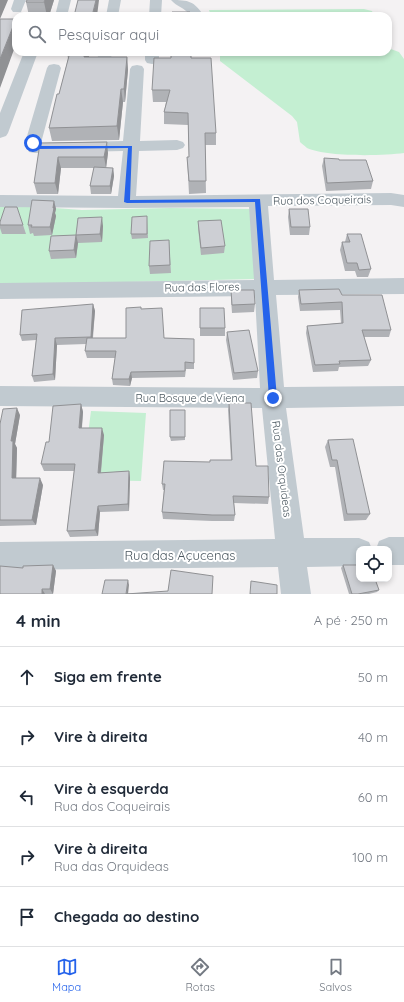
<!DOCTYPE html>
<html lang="pt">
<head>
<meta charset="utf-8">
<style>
	:root { --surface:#fff; --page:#f2f2f3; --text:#1f2937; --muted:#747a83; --line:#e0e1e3; --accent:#2563eb }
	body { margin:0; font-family:Quicksand,sans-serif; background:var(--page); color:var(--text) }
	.controls { position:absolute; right:12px; bottom:12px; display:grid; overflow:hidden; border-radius:8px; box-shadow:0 2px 6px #0003 }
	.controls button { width:36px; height:36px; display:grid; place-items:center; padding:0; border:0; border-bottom:1px solid var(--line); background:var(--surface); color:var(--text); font:20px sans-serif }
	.stop { position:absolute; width:12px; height:12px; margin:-9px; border:3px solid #2563eb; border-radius:50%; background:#fff }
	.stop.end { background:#2563eb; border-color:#fff; box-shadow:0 1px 4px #0008 }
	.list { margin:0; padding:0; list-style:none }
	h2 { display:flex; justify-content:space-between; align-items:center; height:52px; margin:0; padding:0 16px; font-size:17px }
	h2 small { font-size:13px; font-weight:400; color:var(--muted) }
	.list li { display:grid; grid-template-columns:26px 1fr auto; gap:12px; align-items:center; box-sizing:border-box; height:60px; padding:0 16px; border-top:1px solid var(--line) }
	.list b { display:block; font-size:15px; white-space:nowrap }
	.list p { margin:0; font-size:13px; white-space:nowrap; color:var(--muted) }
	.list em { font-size:13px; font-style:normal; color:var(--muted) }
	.icon { flex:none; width:22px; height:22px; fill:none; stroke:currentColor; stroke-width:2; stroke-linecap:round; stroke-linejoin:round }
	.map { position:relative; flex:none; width:404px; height:594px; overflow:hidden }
	.search { position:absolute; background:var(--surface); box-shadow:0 2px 6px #0003; left:12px; right:12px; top:12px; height:44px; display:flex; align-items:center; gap:10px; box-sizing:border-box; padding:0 14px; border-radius:12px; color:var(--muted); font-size:15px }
	.sheet { height:352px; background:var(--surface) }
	nav { display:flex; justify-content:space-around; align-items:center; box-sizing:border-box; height:56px; border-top:1px solid var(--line); background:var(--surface); font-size:11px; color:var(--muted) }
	nav a { display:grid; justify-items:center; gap:2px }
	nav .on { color:var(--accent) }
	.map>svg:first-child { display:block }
	.green { fill:#c4efd2 }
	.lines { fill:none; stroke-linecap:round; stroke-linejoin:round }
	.minor { fill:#c1cad0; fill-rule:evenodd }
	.wall { fill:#b0b2b6 }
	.shaded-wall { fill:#909194 }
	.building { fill:#cdcfd4; stroke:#909194 }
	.route { fill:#2563eb }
	.labels { text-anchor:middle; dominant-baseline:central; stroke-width:4; stroke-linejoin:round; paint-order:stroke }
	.street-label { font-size:11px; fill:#4a575f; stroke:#fff }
	.near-street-label { font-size:13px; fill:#4a575f; stroke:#fff }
</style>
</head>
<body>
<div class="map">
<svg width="404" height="594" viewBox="0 0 404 594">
	<rect width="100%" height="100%" fill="#f4f2f3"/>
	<path class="green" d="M364 9 372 11 374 16H211L209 10Z
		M388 48 399 52 404 59V153C382 156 326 157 307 148 305 146 302 144 300 142L297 122 292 116 220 61V52H388Z
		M0 204 82 210 170 208 251 209 255 279 0 285Z
		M91 411 146 413 141 481 82 480Z"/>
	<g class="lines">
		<path class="minor" d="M14 0H26L21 12H13L11 9Z
			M59 0H71L67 16H55Z
			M109 0H121L118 16H106Z
			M150 0H162L161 16H149Z
			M171 0C189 0 194 1 204 16H191C184 7 177 7 171 0Z
			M24 52H38L8 133 6 136 0 138V113Z
			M99 52H113L109 63 104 64 99 63 97 60Z
			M145 52H159V60L157 63 152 64 147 63 145 60Z
			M54 64 59 65 61 68 41 143 123 141 130 69 132 66 137 65 142 66 144 69 140 141 177 140 183 142 185 145 183 148 177 150 139 151 136 196 391 193 404 195V207L391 205 268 206 274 280 404 278V294L276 295 284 387 404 386V406L286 408 304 538H359L369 542 372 549H359V566L307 567 311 594H281L278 567 0 570V542L275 539 262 408 0 406V386L260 388 255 296 0 299V283L254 280 249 207 127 208 0 207V195L118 196 123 151 35 153 29 152 25 143 47 68 49 65Z
			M389 537H404V565H389V549H376L379 541Z"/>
	</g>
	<path class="wall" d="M27 0H54L49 16H29L26 2Z
		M67 52H90L89 57H127L128 70 125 102H123L119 140 52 141 49 128 59 94 68 59Z
		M191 58 216 133V145H205L206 193 189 194 187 157H189L188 125 164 124V112L166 102H153L152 90Z
		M40 143 108 153 106 168H113L114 176 111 194H91L90 186 94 168H61L58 194H37L34 183Z
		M324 158 339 160 373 181 371 189 326 191 322 166Z
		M54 201 56 209 55 213 56 216 52 235 34 236 33 233 30 234 28 225Z
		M289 209 310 227 309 235H290L288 217Z
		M147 216 148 238 132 239 131 234Z
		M198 221 225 246 224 253 201 255 198 228Z
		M0 222 23 225 26 234H2L0 228Z
		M103 226 102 242 78 243 76 258 51 259 49 251 76 235Z
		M347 234 371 269 368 277H357L355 271H345L340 250 342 242H345Z
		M169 240 171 273 150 274 149 266Z
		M231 290 255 304 254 312 232 313 231 299Z
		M299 290 342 295 391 330 389 337H364L371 360 368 366 339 367 338 371 313 372 306 333 307 326 341 323 340 310 300 311 298 297Z
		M93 304 95 311 93 338H126L141 309 164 338 194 339V369H186L185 377 132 378 130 386 113 385 112 379 115 358H87L85 351 86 344 57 345 55 380 34 382 32 376 36 340 22 341 20 335Z
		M200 308 225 328V336H200Z
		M227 332 258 371 257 378 233 380 226 340Z
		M229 403 269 497 268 504 234 503 235 515 234 521H212L163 519 162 512 164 490H163L162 484 210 462 231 460 228 410Z
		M81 404 83 412 82 428 104 435 101 473 129 471 130 478 129 511 100 512 98 536 70 537 67 531 74 471H44L41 464 49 442Z
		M185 410V440L171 441 170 437Z
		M20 415 15 444 17 448 16 478 43 485 36 525 0 526V424Z
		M328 440 370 514 366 520 344 521 335 467H330L325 447Z
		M53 565 56 571 53 594H0L23 568Z
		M343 565 379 590 377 592 369 594H349L341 568Z"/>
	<path class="shaded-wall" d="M0 0H8L0 19Z
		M45 0H54L49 16H47L44 2Z
		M96 0H99L97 16H92Z
		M16 19V44L0 88V59Z
		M85 52H90L86 71 84 57Z
		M127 57 128 70 125 102 124 89Z
		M121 89 123 102 119 140 117 126Z
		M107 142 108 153 106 168 104 157Z
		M58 157 61 168 58 194 55 183Z
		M113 168 114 176 111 194 110 186Z
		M54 201 56 209 55 213 56 216 52 235 50 227Z
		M102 217 103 226 102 242 100 234Z
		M76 235 78 243 76 258 74 250Z
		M93 304 95 311 92 343 91 337Z
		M55 338 57 345 55 380 53 374Z
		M131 372 132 378 130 386 129 379Z
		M81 404 83 412 81 436 79 428Z
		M17 408 20 415 15 444 17 448 16 485 12 478 11 441Z
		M102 428 104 435 100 480 98 473Z
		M129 471 130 478 129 511 128 504Z
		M40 478 43 485 36 525 32 520Z
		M98 506 100 512 98 536 95 530Z
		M53 565 56 571 53 594 50 589Z
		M128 580 129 585 128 594H126Z
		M42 589 45 594H42Z"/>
	<path class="building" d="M27 0H45L44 2H26Z
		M78 0H96L92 16H74Z
		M172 12H190V16H172Z
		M0 19H16L0 59Z
		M70 52H85L84 57H127L124 89H121L117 126 49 128 57 94H59Z
		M171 52H191V58H211L216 133H205L206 181H189L187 157H189L188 113 164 112 170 90H152L154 58H171Z
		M107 142 104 157H58L55 183H34L40 143Z
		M324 158 339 159V160H366L373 181 327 183Z
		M94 167 113 168 110 186H90Z
		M32 200 54 201 53 208H54L50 227H31L32 225H28Z
		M5 207H17L23 225H0V222Z
		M289 209H308L310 227H291Z
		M147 216V234H131L132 217Z
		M102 217 100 234 76 235 78 218Z
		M221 220 225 246 201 248 198 221Z
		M347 234H361L371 269 359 270 357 263H347L342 242H350Z
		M76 235 74 250 49 251 51 236Z
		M169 240 170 265 149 266 150 241Z
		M339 289 342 295H382L391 330H362L371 360 339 361 340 364 315 365 307 326 343 323 342 302 301 304 299 290Z
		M231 290H254L255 304 232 305Z
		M93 304 91 337 55 338 53 374 32 376 37 334 20 335 22 310Z
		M141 307V309L162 308 164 338 194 339V363L185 362V371L131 372 129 379H112L116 351H85L87 338H126V308Z
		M200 308H224L225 328H200Z
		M249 330 258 371 234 373 227 332Z
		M229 403H251L256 466H268L269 497 233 496 235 515H212L162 512 165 484H162L164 461 210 462V460H232Z
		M81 404 79 428H102L98 473 129 471 128 504 98 506 95 530 67 531 75 464H41L46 442H49L53 406Z
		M17 408 11 441H13L12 478H40L32 520H0V424L3 409Z
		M170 410H185V437H170Z
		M353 439 370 514H347L337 460H332L328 440Z
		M53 565 50 589H42V594H0V566L23 568V566Z
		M343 565H359V579H375L379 590 358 594H352Z
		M171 570 213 576 212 594H102L105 580H128L126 594 168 591Z
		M251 581 277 585V594H250Z"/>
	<path class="route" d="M31 142H34L37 146H132L130 200 260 199 277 398 276 400H270L269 398 255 202 127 203 124 202 128 148 35 149 32 148Z"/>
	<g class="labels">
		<g class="street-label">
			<text transform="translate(322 200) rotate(-1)">Rua dos Coqueirais</text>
			<text transform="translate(202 287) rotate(-1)">Rua das Flores</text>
			<text x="190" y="398">Rua Bosque de Viena</text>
			<text transform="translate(282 469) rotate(83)">Rua das Orquideas</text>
		</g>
		<g class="near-street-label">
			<text x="180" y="555">Rua das Açucenas</text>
		</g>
	</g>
</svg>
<div class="controls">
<button><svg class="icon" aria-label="locate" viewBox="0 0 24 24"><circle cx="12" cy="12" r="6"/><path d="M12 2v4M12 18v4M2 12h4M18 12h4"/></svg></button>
</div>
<div class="stop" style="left:33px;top:143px"></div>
<div class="stop end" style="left:273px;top:398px"></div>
<div class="search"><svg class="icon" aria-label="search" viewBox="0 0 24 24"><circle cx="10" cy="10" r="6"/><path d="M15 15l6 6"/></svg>Pesquisar aqui</div>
</div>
<section class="sheet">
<h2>4 min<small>A pé · 250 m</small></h2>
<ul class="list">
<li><svg class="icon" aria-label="ahead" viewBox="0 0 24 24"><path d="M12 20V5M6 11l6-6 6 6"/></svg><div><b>Siga em frente</b></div><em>50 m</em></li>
<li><svg class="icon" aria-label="right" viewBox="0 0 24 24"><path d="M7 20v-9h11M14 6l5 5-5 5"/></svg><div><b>Vire à direita</b></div><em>40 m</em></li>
<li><svg class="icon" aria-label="left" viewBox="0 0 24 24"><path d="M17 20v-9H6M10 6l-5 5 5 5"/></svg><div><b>Vire à esquerda</b><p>Rua dos Coqueirais</p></div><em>60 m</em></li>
<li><svg class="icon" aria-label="right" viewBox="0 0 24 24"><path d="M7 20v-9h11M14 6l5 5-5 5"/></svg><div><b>Vire à direita</b><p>Rua das Orquideas</p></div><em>100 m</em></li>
<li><svg class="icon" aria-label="arrive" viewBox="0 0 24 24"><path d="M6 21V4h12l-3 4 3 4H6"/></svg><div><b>Chegada ao destino</b></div></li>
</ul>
</section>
<nav>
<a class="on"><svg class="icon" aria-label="map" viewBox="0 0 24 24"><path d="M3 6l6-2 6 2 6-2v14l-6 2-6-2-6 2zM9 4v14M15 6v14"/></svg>Mapa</a>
<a><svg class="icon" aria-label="directions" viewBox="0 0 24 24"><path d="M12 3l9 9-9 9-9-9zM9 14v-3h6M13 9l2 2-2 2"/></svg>Rotas</a>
<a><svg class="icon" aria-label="saved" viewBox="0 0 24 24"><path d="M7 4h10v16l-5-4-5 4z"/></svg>Salvos</a>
</nav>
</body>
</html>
